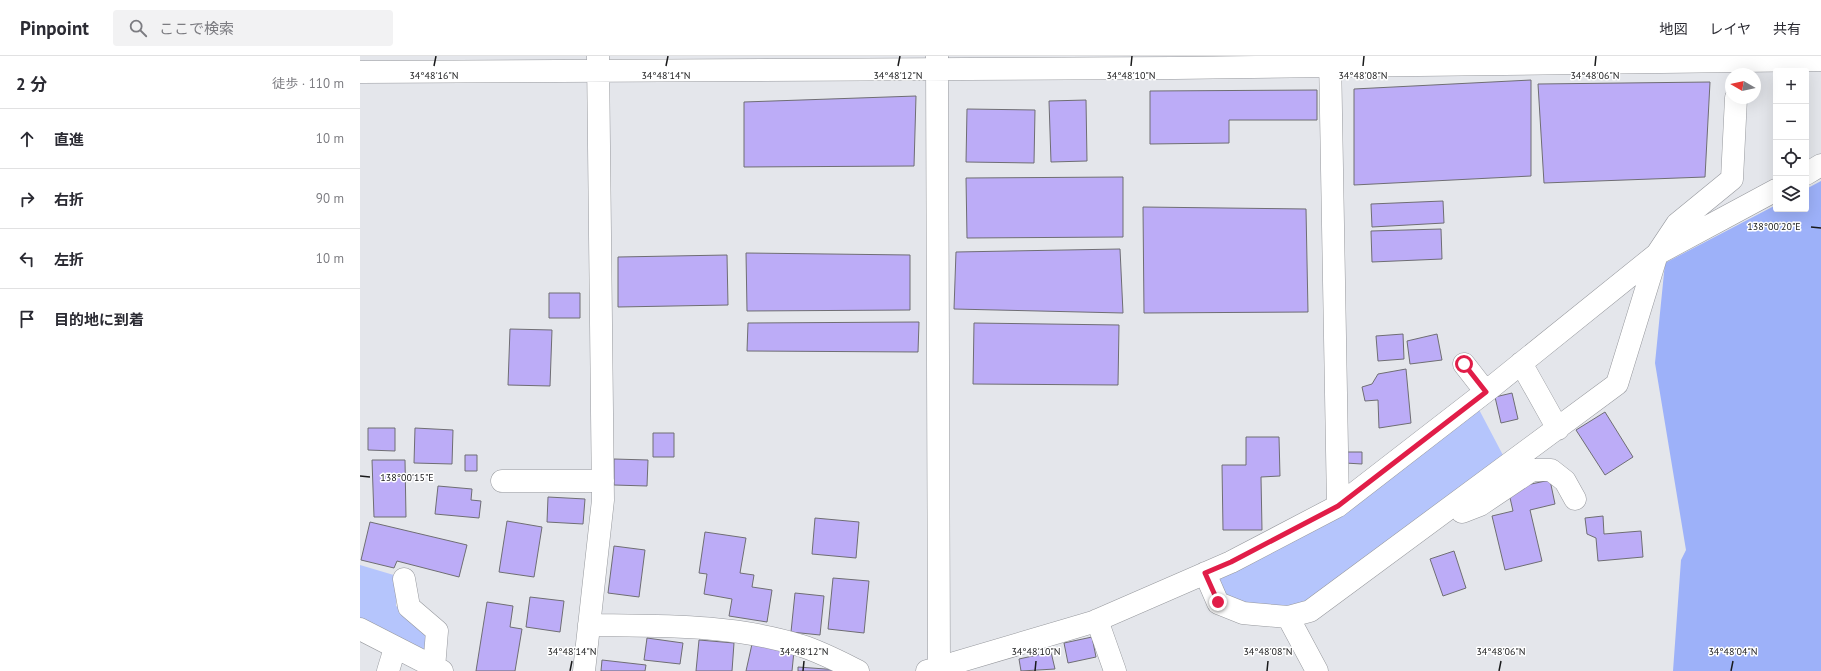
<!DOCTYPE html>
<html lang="ja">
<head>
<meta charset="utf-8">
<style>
	:root { --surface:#fff; --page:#f2f2f3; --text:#2b2b33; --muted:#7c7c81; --line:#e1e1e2 }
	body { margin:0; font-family:"PT Sans","Noto Sans JP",sans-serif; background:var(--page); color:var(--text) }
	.controls { position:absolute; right:12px; top:12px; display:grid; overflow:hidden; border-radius:4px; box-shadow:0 4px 16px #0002 }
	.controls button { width:36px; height:36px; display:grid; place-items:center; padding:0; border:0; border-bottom:1px solid var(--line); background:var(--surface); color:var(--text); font:20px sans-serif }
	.compass { position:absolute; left:1365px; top:12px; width:36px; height:36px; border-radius:50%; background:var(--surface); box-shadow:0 4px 16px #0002; rotate:279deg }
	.stop { position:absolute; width:12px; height:12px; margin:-9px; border:3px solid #e11d48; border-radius:50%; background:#fff }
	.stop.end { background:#e11d48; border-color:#fff; box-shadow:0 1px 4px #0008 }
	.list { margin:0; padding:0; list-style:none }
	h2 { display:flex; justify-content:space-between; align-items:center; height:52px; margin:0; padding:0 16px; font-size:17px }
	h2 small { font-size:13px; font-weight:400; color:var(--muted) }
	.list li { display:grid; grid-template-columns:26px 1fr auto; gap:12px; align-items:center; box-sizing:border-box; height:60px; padding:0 16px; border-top:1px solid var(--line) }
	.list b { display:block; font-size:15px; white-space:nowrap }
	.list em { font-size:13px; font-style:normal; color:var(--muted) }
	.icon { flex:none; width:22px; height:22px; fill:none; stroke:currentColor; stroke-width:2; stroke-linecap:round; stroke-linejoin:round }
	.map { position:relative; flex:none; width:1461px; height:615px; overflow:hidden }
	header { display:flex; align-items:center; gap:24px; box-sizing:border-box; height:56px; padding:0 20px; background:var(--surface); border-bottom:1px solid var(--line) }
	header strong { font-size:19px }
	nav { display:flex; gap:22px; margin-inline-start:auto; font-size:14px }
	.search { width:280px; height:36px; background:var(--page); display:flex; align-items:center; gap:10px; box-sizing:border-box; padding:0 14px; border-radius:4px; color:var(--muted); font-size:15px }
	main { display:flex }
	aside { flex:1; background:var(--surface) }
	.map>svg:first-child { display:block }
	.green { fill:#b5c5fc }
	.forest { fill:#9db1f9 }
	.building { fill:#bcacf7; stroke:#6f6e73 }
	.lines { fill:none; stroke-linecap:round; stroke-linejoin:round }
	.minor-casing { stroke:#96989d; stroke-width:23 }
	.minor { stroke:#fff; stroke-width:22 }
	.route { stroke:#e11d48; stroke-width:5 }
	.ticks { fill:none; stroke:#191a1b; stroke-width:1.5 }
	.ticks-label { font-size:10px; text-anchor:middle; fill:#191a1b; stroke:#fff; stroke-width:3; stroke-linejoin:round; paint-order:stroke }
</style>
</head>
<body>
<header>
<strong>Pinpoint</strong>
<div class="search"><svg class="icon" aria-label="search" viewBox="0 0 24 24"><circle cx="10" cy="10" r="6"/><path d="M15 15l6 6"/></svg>ここで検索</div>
<nav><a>地図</a><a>レイヤ</a><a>共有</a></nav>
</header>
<main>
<aside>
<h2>2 分<small>徒歩 · 110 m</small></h2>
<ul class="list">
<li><svg class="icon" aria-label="ahead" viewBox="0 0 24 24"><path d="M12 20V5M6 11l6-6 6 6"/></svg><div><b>直進</b></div><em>10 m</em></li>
<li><svg class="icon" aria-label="right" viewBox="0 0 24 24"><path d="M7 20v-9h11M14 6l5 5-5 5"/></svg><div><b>右折</b></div><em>90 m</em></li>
<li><svg class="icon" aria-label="left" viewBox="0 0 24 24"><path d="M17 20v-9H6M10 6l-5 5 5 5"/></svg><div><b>左折</b></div><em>10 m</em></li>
<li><svg class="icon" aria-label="arrive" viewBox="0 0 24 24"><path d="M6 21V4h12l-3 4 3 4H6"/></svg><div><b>目的地に到着</b></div></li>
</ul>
</aside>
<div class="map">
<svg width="1461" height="615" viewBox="0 0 1461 615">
	<rect width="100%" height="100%" fill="#e4e6eb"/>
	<path class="green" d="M1114 344 1145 403 935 560 858 547 849 515 967 455Z
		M0 509 37 520 36 550 77 575 69 601 0 567Z"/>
	<path class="forest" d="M1461 125V615H1313L1321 504 1326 494 1295 307 1305 207 1416 149V153H1446V133Z"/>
	<path class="building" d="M1171 24V120L994 129V33Z
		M1350 26 1345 121 1184 127 1178 28Z
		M957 34V64H869V87L790 88V35Z
		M556 40 554 110 384 111V46Z
		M726 44 727 105 691 106 689 45Z
		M607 53 675 54 674 107 606 106Z
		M763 121V181L607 182 606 122Z
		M1083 145 1084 167 1012 171 1011 148Z
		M783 151 946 153 948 256 784 257Z
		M1081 173 1082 203 1012 206 1011 175Z
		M760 193 763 257 594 253 596 196Z
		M386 197 550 199V254L387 255Z
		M367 199 368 249 258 251V201Z
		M189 237H220V262H189Z
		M559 266 558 296 387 295 388 267Z
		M614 267 759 269 758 329 613 328Z
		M150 273 192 274 190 330 148 329Z
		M1043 278 1044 303 1018 305 1016 280Z
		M1077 278 1082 304 1050 308 1047 285Z
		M1046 313 1051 367 1019 372 1018 344 1005 345 1002 331 1012 328 1018 318Z
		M1152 337 1158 363 1141 367 1135 341Z
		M1245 356 1273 401 1245 419 1216 374Z
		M8 372H35V395L8 394Z
		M55 372 93 374 92 408 54 407Z
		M293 377H314V401H293Z
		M886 381H919L920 420 901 421 902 474H863L862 409H886Z
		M985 396H1002V408L985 407Z
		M105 399H117V415H105Z
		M254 403 288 404 287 430 254 429Z
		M12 404H45L46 461H14Z
		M1190 424 1195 448 1170 454 1182 505 1145 514 1132 460 1153 455 1148 433Z
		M78 430 112 433 111 444 121 445 119 462 75 458Z
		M188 441 225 443 223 468 187 466Z
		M1243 460 1244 478 1281 475 1283 501 1238 505 1236 482 1227 478 1225 462Z
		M455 462 499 466 496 502 452 498Z
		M147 465 182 471 174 521 139 516Z
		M10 466 107 489 99 521 37 505 34 512 1 504Z
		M345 476 386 482 380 517 394 519 392 531 412 534 407 566 369 560 372 543 344 538 347 518 339 517Z
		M254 490 285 494 279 541 248 537Z
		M1094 495 1106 532 1083 540 1070 503Z
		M473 522 509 525 504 577 468 573Z
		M435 537 464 540 460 579 431 576Z
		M170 541 204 545 200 576 166 571Z
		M127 546 153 550 150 571 162 573 155 615H116Z
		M732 581 736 601 708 607 704 587Z
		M287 582 323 587 320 608 284 604Z
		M339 584 374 587 372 615H336Z
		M392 588 434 595 432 615H386Z
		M691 596 695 613 661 615 659 603Z
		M242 604 286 609 285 615H241Z
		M438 611 479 614V615H438Z"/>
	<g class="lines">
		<defs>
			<path id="minor" d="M577 0 579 612
				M970 0 978 450
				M0 16 815 12 1461 4
				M1446 118 1461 109
				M1161 307 1198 373
				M1104 308 1125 335
				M142 425H243
				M1102 456 1120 449 1172 414H1191L1205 425 1215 443
				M845 517 858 547 883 557 893 558 928 561 950 555 1257 328 1297 198 1416 134
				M44 523 49 551 77 575 74 612
				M928 561 957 615
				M737 564 755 615
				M229 569C301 570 373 568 442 590 461 596 480 606 498 615
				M0 573 82 615
				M28 615 35 592
				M224 615 243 444 238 1
				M567 615 733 566 871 506 978 450 1133 330 1297 198 1317 168 1372 123 1376 42"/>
		</defs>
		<use href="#minor" class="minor-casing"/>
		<use href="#minor" class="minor"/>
	</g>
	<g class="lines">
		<path class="route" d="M858 546 845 517 871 506 978 450 1126 336 1104 308"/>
	</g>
	<path class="ticks" d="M74 10 76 0M306 10 308 0M538 10 540 0M771 10 772 0M1003 10 1004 0M1235 10 1236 0M1451 171 1461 172M0 420 10 421M210 615 212 605M443 615 444 605M675 615 676 605M907 615 908 605M1139 615 1141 605M1371 615 1373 605"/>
	<g class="ticks-label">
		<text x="74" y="23">34°48'16"N</text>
		<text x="306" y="23">34°48'14"N</text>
		<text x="538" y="23">34°48'12"N</text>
		<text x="771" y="23">34°48'10"N</text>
		<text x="1003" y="23">34°48'08"N</text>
		<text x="1235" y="23">34°48'06"N</text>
		<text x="1414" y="174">138°00'20"E</text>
		<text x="47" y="425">138°00'15"E</text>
		<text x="212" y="599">34°48'14"N</text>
		<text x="444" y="599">34°48'12"N</text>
		<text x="676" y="599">34°48'10"N</text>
		<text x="908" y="599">34°48'08"N</text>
		<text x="1141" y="599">34°48'06"N</text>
		<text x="1373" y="599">34°48'04"N</text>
	</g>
</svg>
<div class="controls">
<button>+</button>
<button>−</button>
<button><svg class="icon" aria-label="locate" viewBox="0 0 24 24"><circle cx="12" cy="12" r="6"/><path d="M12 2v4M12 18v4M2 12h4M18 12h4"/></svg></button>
<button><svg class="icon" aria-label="layers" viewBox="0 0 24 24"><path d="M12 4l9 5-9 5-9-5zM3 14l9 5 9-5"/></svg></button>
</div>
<svg class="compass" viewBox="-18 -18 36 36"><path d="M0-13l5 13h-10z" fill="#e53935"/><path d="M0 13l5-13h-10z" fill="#7c7c81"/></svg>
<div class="stop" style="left:1104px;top:308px"></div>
<div class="stop end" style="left:858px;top:546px"></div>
</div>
</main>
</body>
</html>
